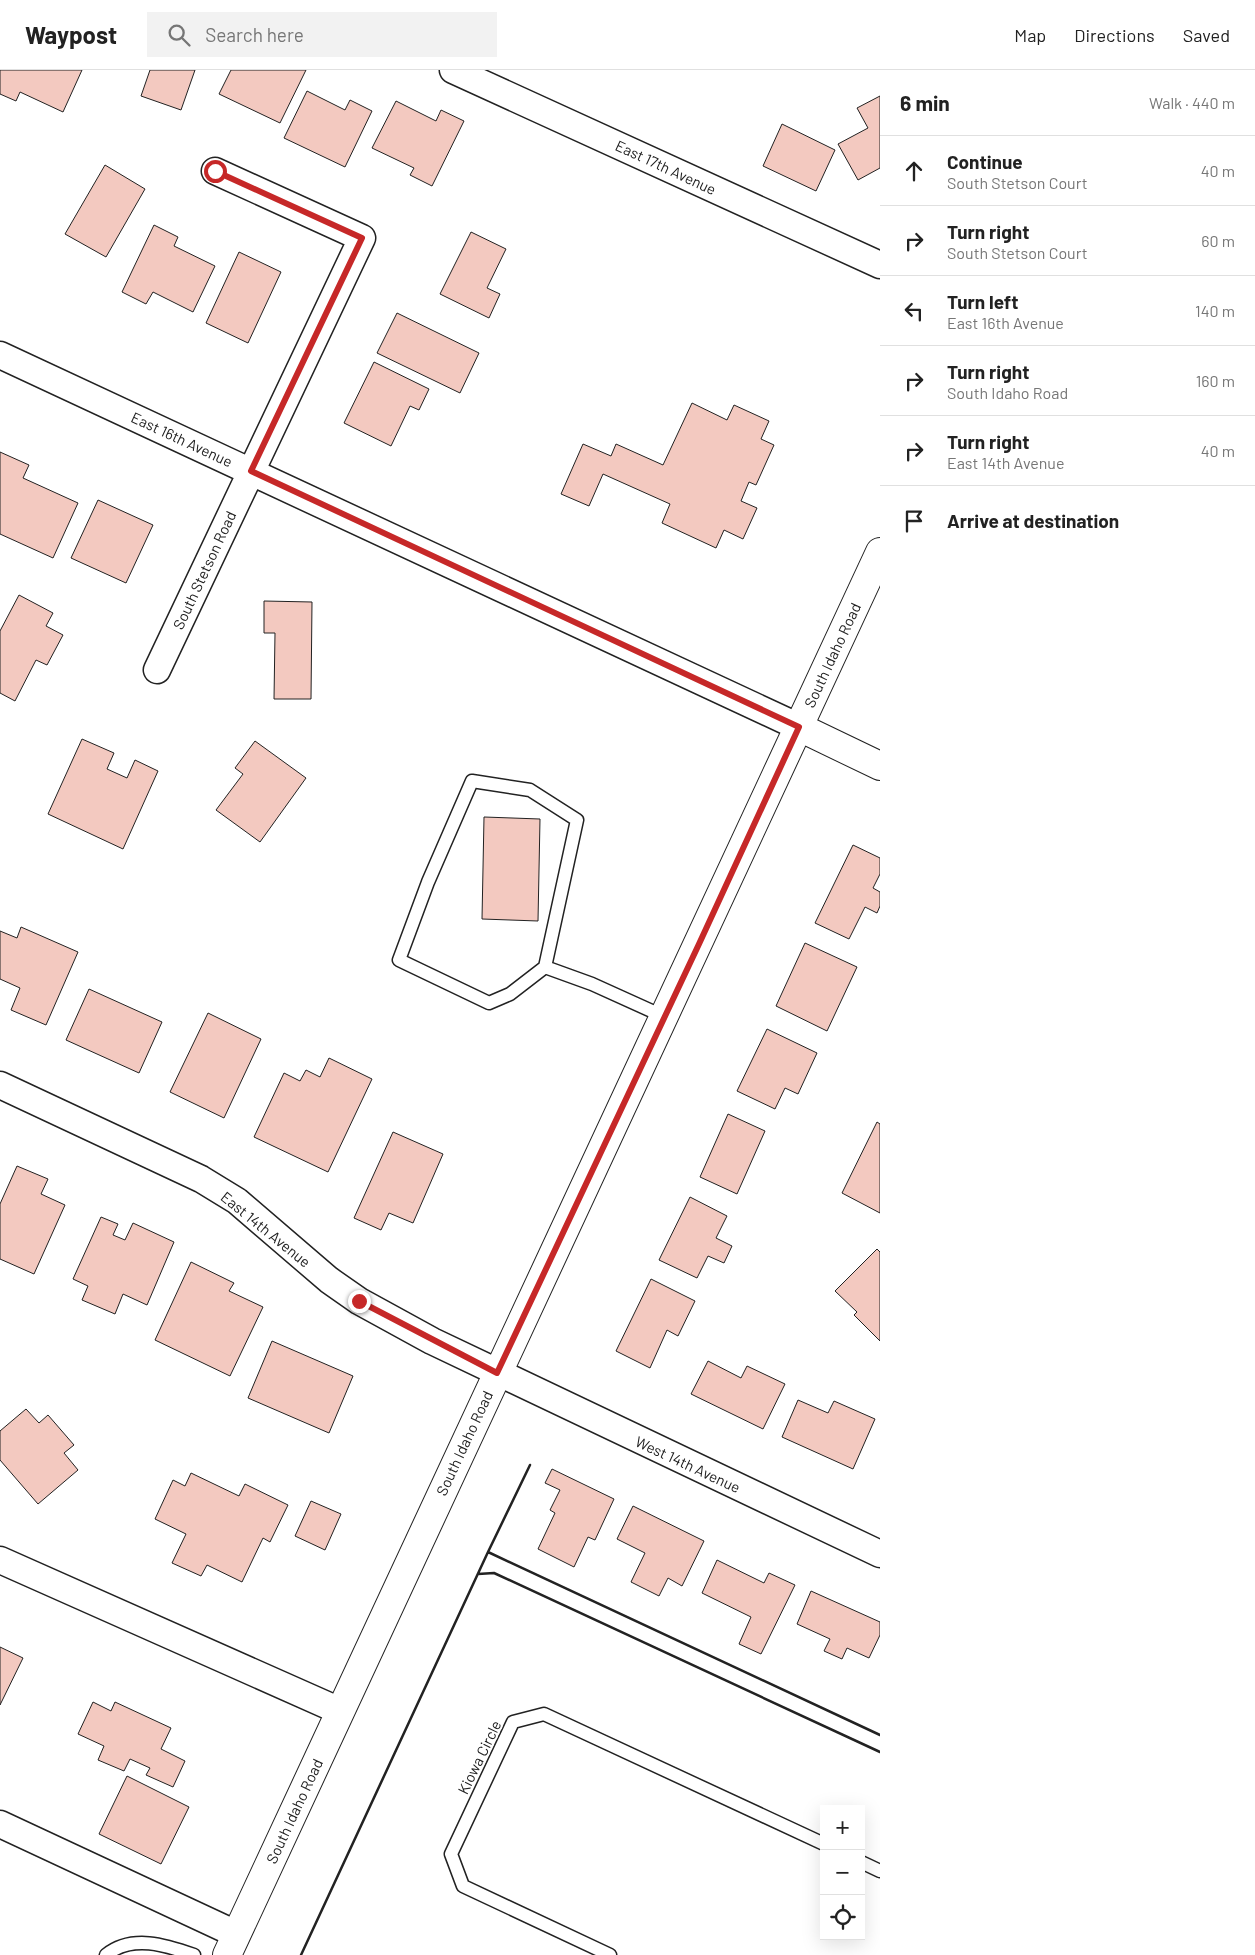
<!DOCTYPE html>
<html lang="en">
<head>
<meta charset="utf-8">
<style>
	:root { --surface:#fff; --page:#f2f2f2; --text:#222; --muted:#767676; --line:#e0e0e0 }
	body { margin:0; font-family:Barlow,sans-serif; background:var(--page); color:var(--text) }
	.controls { position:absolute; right:15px; bottom:15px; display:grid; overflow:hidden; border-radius:0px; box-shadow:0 5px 20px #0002 }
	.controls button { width:45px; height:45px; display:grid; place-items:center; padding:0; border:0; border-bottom:1px solid var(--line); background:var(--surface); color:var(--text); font:25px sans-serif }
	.stop { position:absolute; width:15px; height:15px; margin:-11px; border:4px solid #c62828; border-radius:50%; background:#fff }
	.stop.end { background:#c62828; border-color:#fff; box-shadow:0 1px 5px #0008 }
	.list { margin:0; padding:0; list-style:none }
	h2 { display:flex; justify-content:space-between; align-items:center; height:65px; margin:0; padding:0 20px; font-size:21px }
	h2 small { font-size:16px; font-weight:400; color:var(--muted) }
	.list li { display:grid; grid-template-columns:32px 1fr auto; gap:15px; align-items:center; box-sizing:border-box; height:70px; padding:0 20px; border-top:1px solid var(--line) }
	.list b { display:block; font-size:19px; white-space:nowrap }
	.list p { margin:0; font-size:16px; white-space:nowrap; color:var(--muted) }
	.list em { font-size:16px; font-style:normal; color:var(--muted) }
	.icon { flex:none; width:28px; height:28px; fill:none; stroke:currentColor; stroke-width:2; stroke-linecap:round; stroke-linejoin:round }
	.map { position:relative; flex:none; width:880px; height:1885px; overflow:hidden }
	header { display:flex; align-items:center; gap:30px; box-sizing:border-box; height:70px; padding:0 25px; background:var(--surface); border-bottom:1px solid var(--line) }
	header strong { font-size:24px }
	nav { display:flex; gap:28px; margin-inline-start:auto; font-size:18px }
	.search { width:350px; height:45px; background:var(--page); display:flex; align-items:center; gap:12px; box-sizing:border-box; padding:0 18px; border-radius:0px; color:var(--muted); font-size:19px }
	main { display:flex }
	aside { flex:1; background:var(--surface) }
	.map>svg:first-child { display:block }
	.building { fill:#f3c9c0; stroke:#222 }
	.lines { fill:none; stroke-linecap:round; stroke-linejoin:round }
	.service-casing { stroke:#222; stroke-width:15 }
	.minor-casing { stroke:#222; stroke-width:29 }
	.tertiary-casing { stroke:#222; stroke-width:30 }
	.secondary-casing { stroke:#222; stroke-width:30 }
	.service { stroke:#fff; stroke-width:12 }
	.minor { stroke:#fff; stroke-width:26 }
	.tertiary { stroke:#fff; stroke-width:28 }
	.secondary { stroke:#fff; stroke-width:28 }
	.wall { stroke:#222; stroke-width:2.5 }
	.route { stroke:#c62828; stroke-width:6 }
	.labels { text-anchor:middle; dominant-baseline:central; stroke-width:4; stroke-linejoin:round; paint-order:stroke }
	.street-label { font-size:15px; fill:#222; stroke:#fff }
</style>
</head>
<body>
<header>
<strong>Waypost</strong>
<div class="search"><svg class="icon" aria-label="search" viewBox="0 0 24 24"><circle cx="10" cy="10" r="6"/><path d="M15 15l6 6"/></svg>Search here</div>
<nav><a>Map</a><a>Directions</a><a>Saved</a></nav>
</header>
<main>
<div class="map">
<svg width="880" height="1885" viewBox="0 0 880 1885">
	<rect width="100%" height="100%" fill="#fff"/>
	<path class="building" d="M0 0H82L63 42 20 22 16 31 0 24Z
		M150 0H195L181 40 141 26Z
		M231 0H306L280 53 219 24Z
		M307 21 345 40 350 30 372 41 345 97 284 68Z
		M880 26V98L858 110 838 74 868 58 857 38Z
		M396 31 436 51 441 40 464 51 432 116 410 105 414 98 372 78Z
		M782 54 835 80 816 121 763 96Z
		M105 95 145 119 106 187 65 164Z
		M154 155 178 167 174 176 215 196 193 242 153 222 146 234 122 222Z
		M471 162 506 179 487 218 500 224 489 248 440 224Z
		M239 182 281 202 248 273 206 253Z
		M397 243 479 283 460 323 377 283Z
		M374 292 429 319 419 340 410 336 391 376 344 353Z
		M692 333 727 350 734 335 769 351 761 369 774 375 756 415 749 412 741 431 757 438 743 469 724 460 716 478 662 453 670 434 603 404 589 436 561 424 583 374 611 386 616 374 663 395Z
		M0 382 29 395 23 408 78 433 53 488 0 464Z
		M98 430 153 455 126 513 71 488Z
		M19 525 53 543 46 556 63 565 47 595 36 590 15 631 0 623V561Z
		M264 531 312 532 311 629H274L275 563H264Z
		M82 669 114 683 107 699 127 708 135 690 158 701 123 779 48 744Z
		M255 671 306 708 260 772 216 740 243 704 235 698Z
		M484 747 540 749 538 851 482 849Z
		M853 775 880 788V804L873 818 880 822V836L877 843 865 837 849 869 815 853Z
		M21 857 78 882 46 955 11 940 20 918 0 909V861L17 868Z
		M805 873 857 897 827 961 776 936Z
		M89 919 162 952 139 1003 66 970Z
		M208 943 261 969 224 1048 170 1022Z
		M767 959 817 983 798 1024 785 1018 775 1039 737 1021Z
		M329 988 372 1009 328 1102 254 1067 284 1003 300 1011 306 1000 320 1007Z
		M728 1044 765 1061 737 1124 700 1107Z
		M877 1052 880 1054V1143L842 1123Z
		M393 1062 443 1084 413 1153 389 1143 381 1160 354 1148Z
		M17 1096 48 1109 41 1124 65 1135 34 1204 0 1189V1134Z
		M690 1127 727 1146 716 1168 732 1176 724 1193 708 1186 697 1208 659 1190Z
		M101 1147 118 1154 113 1165 125 1170 133 1153 174 1172 147 1235 123 1224 115 1244 82 1230 88 1216 73 1209Z
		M877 1179 880 1182V1271L854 1245 857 1242 835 1221Z
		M191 1192 234 1213 229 1221 263 1237 230 1306 155 1270Z
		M651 1209 695 1231 678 1266 667 1260 650 1298 616 1281Z
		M272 1271 353 1306 329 1363 248 1328Z
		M708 1291 741 1308 747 1296 785 1314 763 1359 691 1324Z
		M798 1330 828 1343 834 1331 875 1349 853 1399 782 1367Z
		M26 1339 39 1353 48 1345 74 1375 64 1383 78 1400 38 1434 0 1390V1361Z
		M552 1399 614 1429 595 1470 588 1467 574 1497 538 1479 555 1443 550 1440 560 1420 545 1413Z
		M191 1403 239 1426 245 1414 288 1435 270 1472 263 1468 242 1512 207 1495 201 1506 172 1493 186 1464 155 1449 173 1410 185 1416Z
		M311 1431 341 1444 325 1480 295 1466Z
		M633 1436 704 1471 682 1516 668 1508 659 1526 631 1512 645 1483 617 1469Z
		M717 1490 764 1513 769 1503 795 1515 761 1584 739 1574 751 1547 702 1523Z
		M811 1521 880 1552V1565L869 1588 847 1578 842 1589 824 1581 830 1569 797 1554Z
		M0 1577 23 1588 0 1635Z
		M93 1632 111 1641 115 1632 171 1658 161 1679 185 1691 173 1717 146 1705 150 1698 130 1689 124 1701 98 1690 104 1676 78 1664Z
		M127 1706 189 1737 161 1794 99 1764Z"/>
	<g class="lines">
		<defs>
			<path id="service" d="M545 897 577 750 530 720 472 711 428 812 399 890 489 933 510 924 545 897 592 914 665 947
				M861 1792 880 1801
				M106 1885C132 1864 166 1875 194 1885
				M610 1885 463 1816 451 1784 513 1652 544 1644 824 1774"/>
			<path id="minor" d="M453 0 880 195
				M0 285 799 657
				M157 600 362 168 215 101
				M0 1015 201 1109 237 1131 329 1210 359 1231 432 1271 880 1484
				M0 1490 340 1641
				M0 1754 236 1864"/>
			<path id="tertiary" d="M799 657 880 696"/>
			<path id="secondary" d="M227 1885 880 482"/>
		</defs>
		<use href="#service" class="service-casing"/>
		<use href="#minor" class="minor-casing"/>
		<use href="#tertiary" class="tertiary-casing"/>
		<use href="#secondary" class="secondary-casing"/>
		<use href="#service" class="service"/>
		<use href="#minor" class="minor"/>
		<use href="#tertiary" class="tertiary"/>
		<use href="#secondary" class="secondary"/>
		<path class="wall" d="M530 1395 488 1482 880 1665
			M478 1504 494 1503 880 1682
			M301 1885 488 1482"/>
	</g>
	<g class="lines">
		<path class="route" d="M215 101 362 168 251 401 799 657 699 874 497 1303 359 1231"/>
	</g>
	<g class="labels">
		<g class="street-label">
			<text transform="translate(666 97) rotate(25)">East 17th Avenue</text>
			<text transform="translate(182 369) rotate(25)">East 16th Avenue</text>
			<text transform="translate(204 500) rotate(-65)">South Stetson Road</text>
			<text transform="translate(832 585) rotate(-65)">South Idaho Road</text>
			<text transform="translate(266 1159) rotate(39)">East 14th Avenue</text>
			<text transform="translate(464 1373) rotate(-65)">South Idaho Road</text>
			<text transform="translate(688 1394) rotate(25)">West 14th Avenue</text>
			<text transform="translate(479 1687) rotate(-64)">Kiowa Circle</text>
			<text transform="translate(294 1741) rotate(-65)">South Idaho Road</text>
		</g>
	</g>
</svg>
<div class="controls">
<button>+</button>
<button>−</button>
<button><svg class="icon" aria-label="locate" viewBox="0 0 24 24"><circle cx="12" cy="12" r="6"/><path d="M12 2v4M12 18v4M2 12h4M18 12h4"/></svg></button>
</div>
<div class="stop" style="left:215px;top:101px"></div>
<div class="stop end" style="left:359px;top:1231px"></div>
</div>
<aside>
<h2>6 min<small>Walk · 440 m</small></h2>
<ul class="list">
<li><svg class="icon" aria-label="ahead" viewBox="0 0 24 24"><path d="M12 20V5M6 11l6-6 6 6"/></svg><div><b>Continue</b><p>South Stetson Court</p></div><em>40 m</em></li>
<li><svg class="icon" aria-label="right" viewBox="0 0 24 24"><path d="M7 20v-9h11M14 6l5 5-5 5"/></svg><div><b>Turn right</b><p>South Stetson Court</p></div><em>60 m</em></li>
<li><svg class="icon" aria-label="left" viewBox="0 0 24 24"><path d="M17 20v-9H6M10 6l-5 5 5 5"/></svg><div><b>Turn left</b><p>East 16th Avenue</p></div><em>140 m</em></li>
<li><svg class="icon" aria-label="right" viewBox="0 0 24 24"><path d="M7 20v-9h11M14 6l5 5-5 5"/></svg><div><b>Turn right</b><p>South Idaho Road</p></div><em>160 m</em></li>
<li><svg class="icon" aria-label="right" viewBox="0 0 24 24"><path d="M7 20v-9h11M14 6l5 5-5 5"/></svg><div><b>Turn right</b><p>East 14th Avenue</p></div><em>40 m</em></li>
<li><svg class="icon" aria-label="arrive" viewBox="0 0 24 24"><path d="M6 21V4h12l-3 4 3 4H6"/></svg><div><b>Arrive at destination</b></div></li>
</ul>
</aside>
</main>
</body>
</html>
